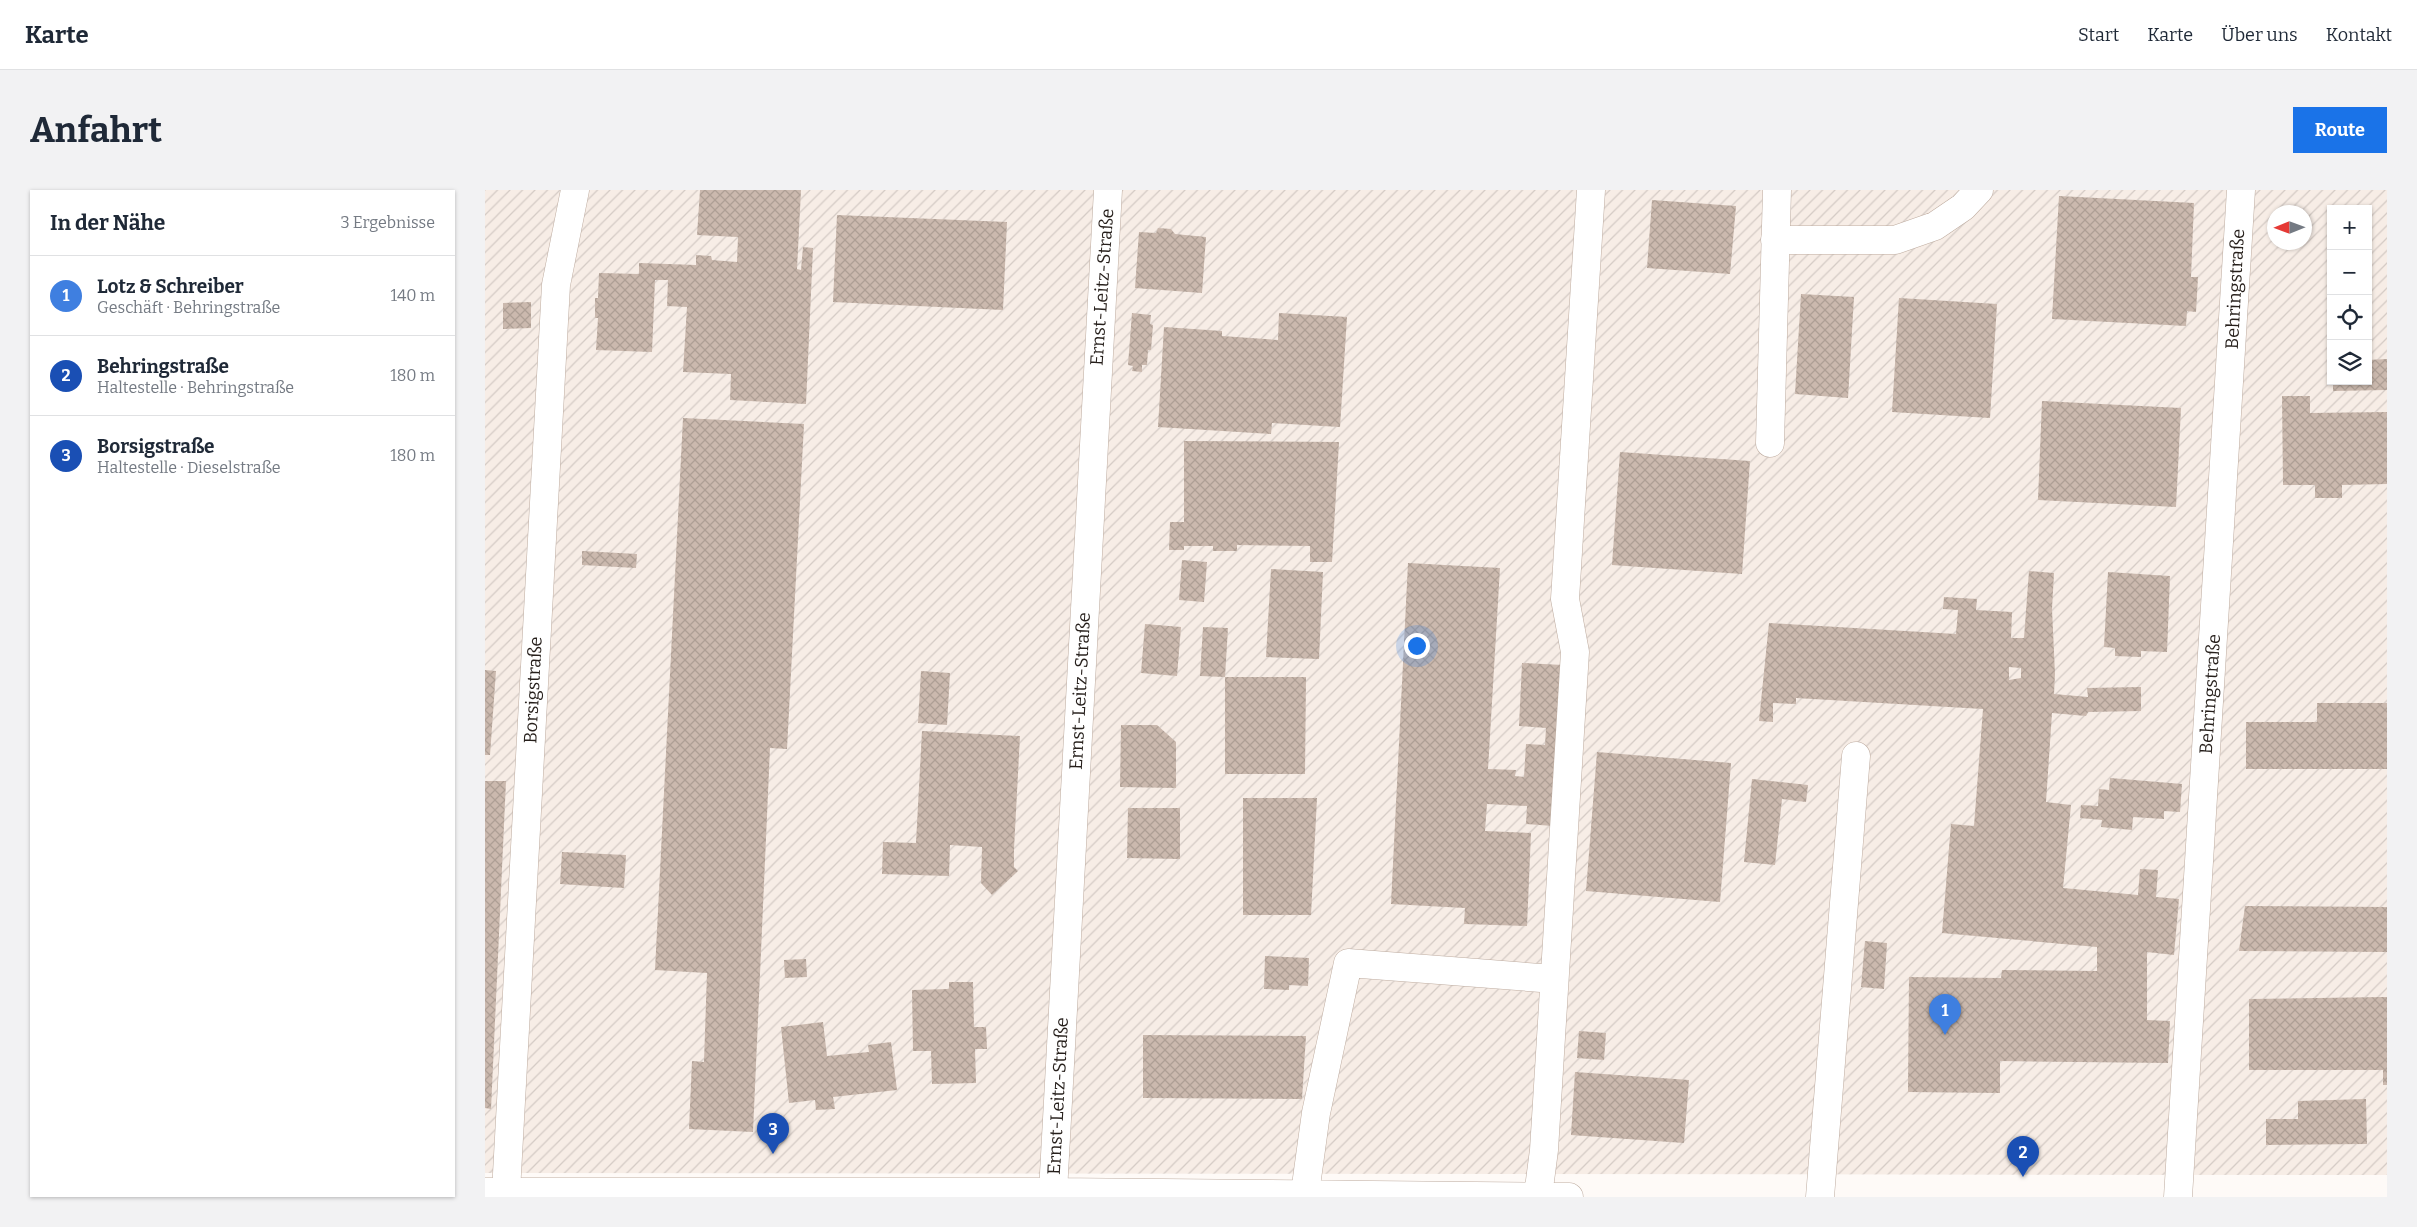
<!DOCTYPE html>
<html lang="de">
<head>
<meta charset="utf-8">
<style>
	:root { --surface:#fff; --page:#f2f2f3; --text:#1f2937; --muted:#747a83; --line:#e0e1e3; --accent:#1a73e8 }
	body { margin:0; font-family:Bitter,serif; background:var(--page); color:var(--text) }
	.controls { position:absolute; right:15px; top:15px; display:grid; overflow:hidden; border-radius:0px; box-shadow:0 1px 4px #0004 }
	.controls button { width:45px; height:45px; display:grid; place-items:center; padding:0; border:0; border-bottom:1px solid var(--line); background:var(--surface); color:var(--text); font:25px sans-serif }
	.compass { position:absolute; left:1782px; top:15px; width:45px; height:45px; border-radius:50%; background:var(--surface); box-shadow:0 1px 4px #0004; rotate:269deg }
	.you { position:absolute; left:931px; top:455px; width:18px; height:18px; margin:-12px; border:4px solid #fff; border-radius:50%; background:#1a73e8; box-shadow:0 0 0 8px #1a73e833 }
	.badge { display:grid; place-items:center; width:32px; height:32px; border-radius:50%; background:var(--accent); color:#fff; font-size:16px; font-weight:700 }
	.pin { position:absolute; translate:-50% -41px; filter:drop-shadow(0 1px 2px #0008) }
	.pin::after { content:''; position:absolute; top:26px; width:18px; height:15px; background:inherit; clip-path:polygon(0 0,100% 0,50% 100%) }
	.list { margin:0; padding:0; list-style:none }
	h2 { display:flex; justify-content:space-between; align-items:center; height:65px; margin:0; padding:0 20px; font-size:21px }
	h2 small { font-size:16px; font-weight:400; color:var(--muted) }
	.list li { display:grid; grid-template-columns:32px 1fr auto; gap:15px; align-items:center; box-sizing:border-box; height:80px; padding:0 20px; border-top:1px solid var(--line) }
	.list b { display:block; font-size:19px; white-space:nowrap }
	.list p { margin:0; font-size:16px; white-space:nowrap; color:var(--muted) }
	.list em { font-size:16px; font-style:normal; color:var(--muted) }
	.icon { flex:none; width:28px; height:28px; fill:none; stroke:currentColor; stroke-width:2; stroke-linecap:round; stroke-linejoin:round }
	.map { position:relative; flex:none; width:1902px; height:1007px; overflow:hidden; border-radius:0px }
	header { display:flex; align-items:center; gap:30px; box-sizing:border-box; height:70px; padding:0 25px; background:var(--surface); border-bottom:1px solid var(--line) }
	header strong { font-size:24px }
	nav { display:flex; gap:28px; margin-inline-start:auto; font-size:18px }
	.intro { display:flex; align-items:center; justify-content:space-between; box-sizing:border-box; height:120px; padding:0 30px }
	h1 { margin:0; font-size:35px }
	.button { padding:12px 22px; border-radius:0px; background:var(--accent); color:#fff; font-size:18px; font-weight:700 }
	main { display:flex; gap:30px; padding:0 30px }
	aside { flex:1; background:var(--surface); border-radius:0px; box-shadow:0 1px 4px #0004 }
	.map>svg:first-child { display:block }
	.industrial { fill:url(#industrial-furrows); fill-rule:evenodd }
	.building { fill:url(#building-cross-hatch); fill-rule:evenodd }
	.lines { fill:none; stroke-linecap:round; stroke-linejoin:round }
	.minor-casing { stroke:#beaca0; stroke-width:29 }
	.minor { stroke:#fff; stroke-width:28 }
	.labels { text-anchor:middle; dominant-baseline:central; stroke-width:4.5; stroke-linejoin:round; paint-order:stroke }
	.street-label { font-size:18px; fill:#261f1b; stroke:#fff }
</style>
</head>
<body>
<header>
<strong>Karte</strong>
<nav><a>Start</a><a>Karte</a><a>Über uns</a><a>Kontakt</a></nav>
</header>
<div class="intro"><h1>Anfahrt</h1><a class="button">Route</a></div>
<main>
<aside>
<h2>In der Nähe<small>3 Ergebnisse</small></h2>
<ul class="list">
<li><span class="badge" style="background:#3f7fe0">1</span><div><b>Lotz &amp; Schreiber</b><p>Geschäft · Behringstraße</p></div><em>140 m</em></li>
<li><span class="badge" style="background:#1a4fb4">2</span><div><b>Behringstraße</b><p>Haltestelle · Behringstraße</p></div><em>180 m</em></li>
<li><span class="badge" style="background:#1a4fb4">3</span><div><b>Borsigstraße</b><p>Haltestelle · Dieselstraße</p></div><em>180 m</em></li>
</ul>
</aside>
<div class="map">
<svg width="1902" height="1007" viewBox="0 0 1902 1007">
	<defs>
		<pattern id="industrial-furrows" width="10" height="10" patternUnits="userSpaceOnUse" patternTransform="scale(1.25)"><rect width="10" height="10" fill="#f7ede6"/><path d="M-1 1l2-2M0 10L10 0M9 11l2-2" fill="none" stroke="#d4cbc5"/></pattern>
		<pattern id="building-cross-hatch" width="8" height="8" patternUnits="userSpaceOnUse" patternTransform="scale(1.25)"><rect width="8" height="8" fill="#cbb9ae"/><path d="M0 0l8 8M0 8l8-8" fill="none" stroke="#ae9f95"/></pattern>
	</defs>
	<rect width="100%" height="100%" fill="#fefaf7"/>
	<path class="industrial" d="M0 0H1902V985L0 983ZM1846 19H1883V191H1846ZM1790 22H1820V52H1790Z"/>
	<path class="building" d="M215 0H316L312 79 316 80 318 57 328 58 321 214 245 210 246 184 198 182 202 117 182 116 183 90H170L167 162 111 160 113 128H110V108H113L114 83 154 84V73L211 75V65L226 66 227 70 252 72 253 47 212 45Z
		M1574 6 1709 13 1706 87H1713L1711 122 1702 121 1701 136 1567 129Z
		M1167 10 1251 16 1245 84 1162 78Z
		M352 25 522 32 518 120 348 112Z
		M673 38 686 39 690 44 721 47 717 103 650 98 654 42 671 43Z
		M1316 104 1369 107 1363 208 1310 204Z
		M1414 108 1512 114 1505 228 1407 222Z
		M46 112V138L18 139V113Z
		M647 123 666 125 665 134 668 135 666 160H663L662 175H657V182L647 181 648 176 643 175Z
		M794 123 862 127 855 237 787 233 786 244 673 237 679 137 737 141V146L793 150Z
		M1902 169V200L1848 201V191H1883V170Z
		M1797 206H1825V223L1902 222V294L1857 295V308H1830V295H1798Z
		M1557 211 1696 218 1691 317 1553 310Z
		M198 228 319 234 302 559 285 558 268 942 204 939 207 871 219 872 222 783 170 780Z
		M699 251 854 252 847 372H825V356L752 355V361H728V356H699V360H684L685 332H699Z
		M1135 262 1265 271 1257 384 1127 375Z
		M97 361 152 364 151 378 97 375Z
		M697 370 722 372 719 412 694 410Z
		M923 373 1015 378 1003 579 1031 580 1030 586 1039 587 1041 554 1060 555 1061 538 1034 536 1037 473 1078 475 1068 636 1041 634 1042 616 1002 614 1000 641 1046 643 1042 736 979 734 980 718 906 714Z
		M786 379 838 382 834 469 781 467Z
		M1544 381 1569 383 1567 419 1570 484 1569 504 1603 507 1602 498 1656 497V521L1603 522 1601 526 1567 523 1561 612 1586 615 1578 698 1653 705 1655 679 1673 680 1671 707 1694 709 1689 765 1662 762V830L1685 831 1683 873 1515 871V903L1423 902 1424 787 1516 788 1517 780 1612 781V757L1457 743 1466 634 1489 636 1498 519 1311 508V514L1288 513V532L1274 531 1284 433 1471 444 1473 420 1458 419 1459 407 1492 409 1491 420 1527 422 1526 448H1539ZM1524 477 1536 478V488L1524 490Z
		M1623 382 1685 386 1682 462 1656 461V467L1630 466V458L1619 457Z
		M660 434 696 437 692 486 656 483Z
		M718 437 743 438 740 487 715 486Z
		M0 480 11 481 5 565H0Z
		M436 481 465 483 462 535 433 533Z
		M740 487H821L820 584H740Z
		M1832 513H1902V579H1761V532H1832Z
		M636 535H672L691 552V598L635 597Z
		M437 541 535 546 529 659V677L533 681 507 705 496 693 497 657 465 655 464 686 397 684 398 652 431 653Z
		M1112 562 1246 573 1235 712 1101 701Z
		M1625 588 1697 594 1695 622 1679 621V629L1648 627 1647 640 1616 637 1617 630 1595 628 1596 615 1613 616 1614 599 1624 600Z
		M1267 589 1323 595 1321 612 1297 609 1290 675 1259 672Z
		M0 591H21L6 919 0 918Z
		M758 608H832L826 725H758Z
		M643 618H695V669L642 668Z
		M77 662 141 665 139 698 75 694Z
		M1760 716 1902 717V762L1754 761Z
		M1380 751 1402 753 1399 799 1376 797Z
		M780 766 824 768 823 796 804 795V800L779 799Z
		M321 769 322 787 300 788 299 770Z
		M464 792H488L489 837H501L502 859H490L491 893 447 894 446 861H428L427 800 464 799Z
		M1898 807H1902V895H1898V880H1764V809Z
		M338 832 342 866 384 862 383 855 406 852 412 900 348 907 350 919 331 920 330 910 304 913 296 837Z
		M1094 841 1121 843 1119 870 1092 868Z
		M658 845 821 846 817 909 658 908Z
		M1090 882 1204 890 1199 953 1086 945Z
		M1881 909 1882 954 1781 955V929H1813V911Z"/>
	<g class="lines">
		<defs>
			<path id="minor" d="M1290 50H1410L1450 36 1478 17 1494 0
				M1285 253 1292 0
				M0 1002H568L1084 1007
				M21 1002 71 95 90 0
				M568 1002 623 0
				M820 1003 831 923 863 773 1069 789
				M1053 1006 1059 960 1090 462 1080 409 1106 0
				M1335 1007 1371 566
				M1693 1007 1756 0"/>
		</defs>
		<use href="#minor" class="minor-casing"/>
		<use href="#minor" class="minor"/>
	</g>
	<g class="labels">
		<g class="street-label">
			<text transform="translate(617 97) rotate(-86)">Ernst-Leitz-Straße</text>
			<text transform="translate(1750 99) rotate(-87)">Behringstraße</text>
			<text transform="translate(48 500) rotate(-87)">Borsigstraße</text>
			<text transform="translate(595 501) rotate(-87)">Ernst-Leitz-Straße</text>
			<text transform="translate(1725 504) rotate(-86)">Behringstraße</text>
			<text transform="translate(573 906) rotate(-87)">Ernst-Leitz-Straße</text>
		</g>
	</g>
</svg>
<div class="controls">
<button>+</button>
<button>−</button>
<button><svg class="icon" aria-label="locate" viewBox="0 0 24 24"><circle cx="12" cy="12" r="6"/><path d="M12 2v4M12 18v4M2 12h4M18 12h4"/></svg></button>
<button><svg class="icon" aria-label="layers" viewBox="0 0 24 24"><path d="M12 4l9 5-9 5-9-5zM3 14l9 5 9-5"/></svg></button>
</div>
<svg class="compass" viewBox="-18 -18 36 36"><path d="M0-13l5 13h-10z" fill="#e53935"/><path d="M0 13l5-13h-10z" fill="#747a83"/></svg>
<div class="you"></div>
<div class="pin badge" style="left:1460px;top:845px;background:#3f7fe0">1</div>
<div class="pin badge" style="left:1538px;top:987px;background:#1a4fb4">2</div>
<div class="pin badge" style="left:288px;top:964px;background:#1a4fb4">3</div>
</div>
</main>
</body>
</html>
